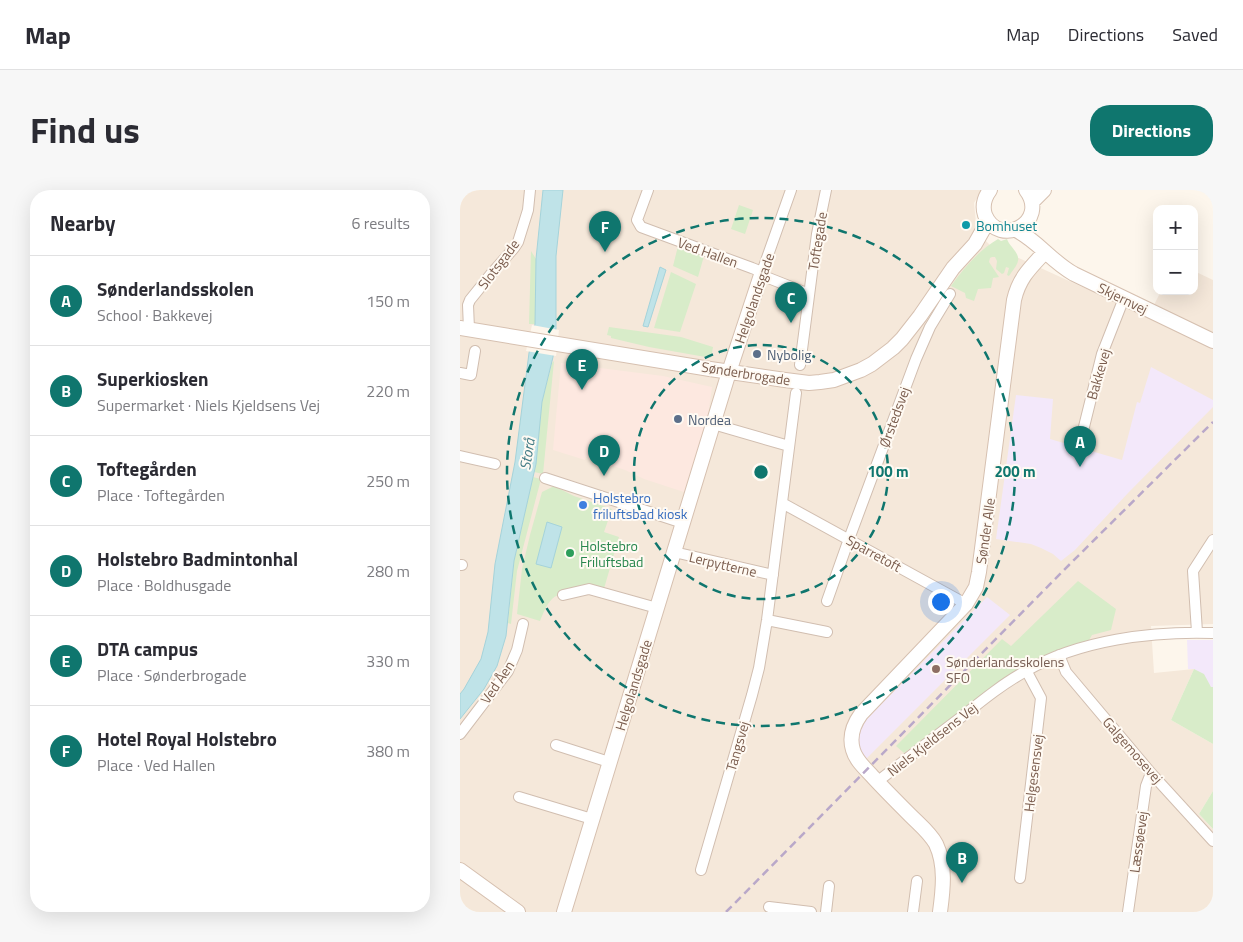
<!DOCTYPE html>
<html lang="en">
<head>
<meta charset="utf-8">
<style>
	:root { --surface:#fff; --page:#f7f7f7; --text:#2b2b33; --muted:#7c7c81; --line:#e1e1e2; --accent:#0f766e }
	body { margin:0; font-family:"Titillium Web",sans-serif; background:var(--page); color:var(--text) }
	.controls { position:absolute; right:15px; top:15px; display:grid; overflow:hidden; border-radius:10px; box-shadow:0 5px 20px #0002 }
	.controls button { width:45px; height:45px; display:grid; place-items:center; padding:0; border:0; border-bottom:1px solid var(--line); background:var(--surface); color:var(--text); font:25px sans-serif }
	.you { position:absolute; left:480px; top:411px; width:18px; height:18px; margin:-12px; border:4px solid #fff; border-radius:50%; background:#1a73e8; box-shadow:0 0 0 8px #1a73e833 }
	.badge { display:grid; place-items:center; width:32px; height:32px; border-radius:50%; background:var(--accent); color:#fff; font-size:16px; font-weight:700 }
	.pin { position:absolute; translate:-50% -41px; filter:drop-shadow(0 1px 2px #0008) }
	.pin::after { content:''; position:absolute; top:26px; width:18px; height:15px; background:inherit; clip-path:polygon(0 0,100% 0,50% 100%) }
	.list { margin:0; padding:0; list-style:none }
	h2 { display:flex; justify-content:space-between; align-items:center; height:65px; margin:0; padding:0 20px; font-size:21px }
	h2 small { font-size:16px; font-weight:400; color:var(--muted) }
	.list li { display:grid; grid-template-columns:32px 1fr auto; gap:15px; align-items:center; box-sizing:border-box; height:90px; padding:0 20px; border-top:1px solid var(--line) }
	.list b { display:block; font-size:19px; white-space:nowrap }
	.list p { margin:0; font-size:16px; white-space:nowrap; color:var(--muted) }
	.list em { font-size:16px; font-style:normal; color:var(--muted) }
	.map { position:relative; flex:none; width:753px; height:722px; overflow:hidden; border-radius:20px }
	header { display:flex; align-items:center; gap:30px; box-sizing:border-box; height:70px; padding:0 25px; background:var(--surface); border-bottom:1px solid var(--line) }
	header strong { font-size:24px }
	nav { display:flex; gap:28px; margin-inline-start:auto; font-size:18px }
	.intro { display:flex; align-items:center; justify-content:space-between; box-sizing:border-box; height:120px; padding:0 30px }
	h1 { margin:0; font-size:35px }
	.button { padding:12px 22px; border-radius:20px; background:var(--accent); color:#fff; font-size:18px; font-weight:700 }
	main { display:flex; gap:30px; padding:0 30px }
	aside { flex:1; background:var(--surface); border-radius:20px; box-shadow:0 5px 20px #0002 }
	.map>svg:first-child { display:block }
	.residential { fill:#f5e8da }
	.commercial { fill:#fde8e0 }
	.education { fill:#f3e8fa }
	.green { fill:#d8ecc9 }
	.water { fill:#bfe3e8; stroke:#a5d3da }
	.pier { fill:#fdf6ec }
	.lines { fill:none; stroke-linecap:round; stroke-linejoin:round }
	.street-casing { stroke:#d1beb0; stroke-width:12 }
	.secondary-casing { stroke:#d6c0b0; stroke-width:16 }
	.street { stroke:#fff; stroke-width:10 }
	.secondary { stroke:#fff; stroke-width:14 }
	.rail { stroke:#b9a8c9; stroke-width:2.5; stroke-dasharray:8 5; stroke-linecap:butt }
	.ring { fill:none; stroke:#0f766e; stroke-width:2.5; stroke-dasharray:9 6 }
	.culture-dot { fill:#0f9aa8; stroke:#fffaf3; stroke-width:2 }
	.service-dot { fill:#5c6f8a; stroke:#fffaf3; stroke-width:2 }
	.shop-dot { fill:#3f7fe0; stroke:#fffaf3; stroke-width:2 }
	.leisure-dot { fill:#2e9e5b; stroke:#fffaf3; stroke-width:2 }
	.education-dot { fill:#8d6e63; stroke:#fffaf3; stroke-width:2 }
	.labels { text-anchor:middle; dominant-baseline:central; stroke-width:4; stroke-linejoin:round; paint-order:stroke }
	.culture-label { font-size:14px; fill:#0d838f; stroke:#fffaf3; text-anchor:start }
	.street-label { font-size:14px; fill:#7a5c4d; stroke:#fffaf3 }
	.service-label { font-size:14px; fill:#4e5e75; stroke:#fffaf3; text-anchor:start }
	.shop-label { font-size:14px; fill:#366cbe; stroke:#fffaf3; text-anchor:start }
	.leisure-label { font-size:14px; fill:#27864d; stroke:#fffaf3; text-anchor:start }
	.education-label { font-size:14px; fill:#785e54; stroke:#fffaf3; text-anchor:start }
	.water-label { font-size:15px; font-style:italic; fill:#437c86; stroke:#fffaf3 }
	.centre { fill:#0f766e; stroke:#fffaf3; stroke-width:2.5 }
	.ring-label { font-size:15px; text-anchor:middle; font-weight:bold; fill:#0f766e; stroke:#fffaf3; stroke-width:4; stroke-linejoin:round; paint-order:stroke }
</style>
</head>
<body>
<header>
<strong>Map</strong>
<nav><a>Map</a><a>Directions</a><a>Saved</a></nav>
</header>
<div class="intro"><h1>Find us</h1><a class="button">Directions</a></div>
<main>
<aside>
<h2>Nearby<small>6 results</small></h2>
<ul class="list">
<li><span class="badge">A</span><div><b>Sønderlandsskolen</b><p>School · Bakkevej</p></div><em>150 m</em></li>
<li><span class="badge">B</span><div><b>Superkiosken</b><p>Supermarket · Niels Kjeldsens Vej</p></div><em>220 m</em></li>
<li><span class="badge">C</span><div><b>Toftegården</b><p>Place · Toftegården</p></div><em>250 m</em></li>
<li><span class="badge">D</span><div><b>Holstebro Badmintonhal</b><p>Place · Boldhusgade</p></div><em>280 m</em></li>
<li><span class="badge">E</span><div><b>DTA campus</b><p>Place · Sønderbrogade</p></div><em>330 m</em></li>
<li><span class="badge">F</span><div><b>Hotel Royal Holstebro</b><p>Place · Ved Hallen</p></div><em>380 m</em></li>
</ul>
</aside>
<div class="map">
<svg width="753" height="722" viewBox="0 0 753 722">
	<rect width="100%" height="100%" fill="#fdf6ec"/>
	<path class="residential" d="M0 0H522L514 13 517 42 530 55 688 127 701 101H734V81L753 90V434L691 436 694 483 734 479 711 530 753 554V601L739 624 753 639V722H0Z"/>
	<path class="commercial" d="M101 173 203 186 252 197 248 226 242 248 224 302 184 289 165 280 126 267 125 270 93 260Z"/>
	<path class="education" d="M691 177 753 210V217L668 303 615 360 601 371 593 364 581 358 571 354 536 349 556 205 593 209 590 249 662 270 677 212 680 213Z
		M527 407 550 425 406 569 400 560 398 553 399 545 403 533Z
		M727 450H753V497H751L734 479H728Z"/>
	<path class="green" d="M279 15 293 20 285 44 271 39Z
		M538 49 541 51 547 49C549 56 560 63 558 71 557 76 552 81 549 86L547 85 549 78 546 77 544 83 542 84 536 79 537 71 535 67H532L530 68 529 72 539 87 533 88 531 98 518 99 514 111 506 108 505 103 491 96C504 78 519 60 538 49Z
		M218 56 244 66 238 87 213 76Z
		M71 61 76 69 75 134H69Z
		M211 82 236 94 220 142 194 138Z
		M149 137 221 147 253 157 251 168 189 157 151 148V146L147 145Z
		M94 171 83 284 74 282 76 274 82 212 92 173Z
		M73 287 81 289 57 381 51 434 48 433 54 371Z
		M94 296 114 306 152 319 144 342 159 347 143 402C129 402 102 399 92 409 86 415 83 424 80 431L57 424 62 379 70 345 82 302Z
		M618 391 656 419 651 440 632 445 628 452 597 461 567 473 444 563 436 556 542 449 551 456Z
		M734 479 744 484 751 497H753V554L711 530Z
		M753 601V639L739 624Z"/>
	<path class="water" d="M83 0H103L96 66V138L93 167 82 212 76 274 54 371 46 446 37 476 24 499 0 529V504L4 499 21 469 28 442 35 374 55 272 69 163 75 134 76 69Z
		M200 77 206 80 188 137 183 136Z
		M87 332 102 337 91 378 76 374Z"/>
	<path class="pier" d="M72 135 99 140 96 166 66 161Z"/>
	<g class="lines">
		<defs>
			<path id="street" d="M188 0 177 30 181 37 292 78 302 82 306 87 344 102H349
				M302 82 331 0
				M9 139 8 115 10 110 31 84 54 58 58 52 68 20 70 0
				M340 175 357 44 366 0
				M0 183 11 185 15 161
				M253 234 329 256
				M618 261 642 164 664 108
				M0 266 35 274
				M85 288 223 333
				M322 313 506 414
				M214 362 313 385
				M0 375H2
				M103 405 129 399 197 418
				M367 411 389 349 456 169 470 137 490 104
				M307 430 367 442
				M737 442 733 381 753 350
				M599 465 606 482 691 583 753 651
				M0 544 48 481 57 460 63 434
				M96 555 149 572
				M417 592C446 569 475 547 504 525 524 509 544 493 566 481 619 450 692 441 753 443
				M59 607 132 629
				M241 680 292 505 299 478 307 430 336 203
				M560 688 581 508 566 480
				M309 717 351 722
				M366 722 369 696
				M453 722 457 691
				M668 722 686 596 691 583"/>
			<path id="secondary" d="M530 0C524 8 522 16 525 25 539 59 590 32 566 0
				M572 12 584 0
				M556 40C578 51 592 72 614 84L753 151
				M0 138 250 179 325 190 349 193 360 192 374 190 401 180 412 174 433 158 442 149 460 126 493 78 515 54 528 31
				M0 680 58 722
				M104 722 269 182 302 82
				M480 722C483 700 486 675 476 654 470 643 460 635 451 626 438 613 425 600 413 587 406 579 396 571 393 560 389 547 393 535 401 524L506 414 516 397 519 382 554 110C559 88 570 78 585 62"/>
		</defs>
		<use href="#street" class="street-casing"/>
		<use href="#secondary" class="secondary-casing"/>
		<use href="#street" class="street"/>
		<use href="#secondary" class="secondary"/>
		<path class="rail" d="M266 722 609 375 753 232"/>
	</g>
	<g class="ring">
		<circle cx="301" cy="282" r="127"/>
		<circle cx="301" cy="282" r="254"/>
	</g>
	<circle class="culture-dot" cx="506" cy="35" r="5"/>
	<g class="service-dot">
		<circle cx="297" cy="164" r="5"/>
		<circle cx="218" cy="229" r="5"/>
	</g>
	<circle class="shop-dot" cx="123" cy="315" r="5"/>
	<circle class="leisure-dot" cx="110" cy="363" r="5"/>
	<circle class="education-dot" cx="476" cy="479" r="5"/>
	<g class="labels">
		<g class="culture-label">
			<text x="516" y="35">Bomhuset</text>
		</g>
		<g class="street-label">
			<text transform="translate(357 51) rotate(-81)">Toftegade</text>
			<text transform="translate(248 62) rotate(20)">Ved Hallen</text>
			<text transform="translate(38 74) rotate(-53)">Slotsgade</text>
			<text transform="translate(294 108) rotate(-71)">Helgolandsgade</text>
			<text transform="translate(663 108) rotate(26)">Skjernvej</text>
			<text transform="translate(286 183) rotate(9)">Sønderbrogade</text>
			<text transform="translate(638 184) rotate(-74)">Bakkevej</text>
			<text transform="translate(434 227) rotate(-70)">Ørstedsvej</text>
			<text transform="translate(525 341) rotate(-82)">Sønder Alle</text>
			<text transform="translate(414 363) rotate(29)">Sparretoft</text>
			<text transform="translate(263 374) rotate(13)">Lerpytterne</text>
			<text transform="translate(37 492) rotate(-56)">Ved Åen</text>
			<text transform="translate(173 495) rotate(-73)">Helgolandsgade</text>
			<text transform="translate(472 549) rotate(-38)">Niels Kjeldsens Vej</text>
			<text transform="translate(277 556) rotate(-74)">Tangsvej</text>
			<text transform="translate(673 560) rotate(49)">Galgemosevej</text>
			<text transform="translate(573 583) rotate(-83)">Helgesensvej</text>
			<text transform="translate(678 652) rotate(-82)">Læssøevej</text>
		</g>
		<g class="service-label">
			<text x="307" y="164">Nybolig</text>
			<text x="228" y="229">Nordea</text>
		</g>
		<g class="shop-label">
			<text x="133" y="307">Holstebro<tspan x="133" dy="16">friluftsbad kiosk</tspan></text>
		</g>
		<g class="leisure-label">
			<text x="120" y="355">Holstebro<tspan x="120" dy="16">Friluftsbad</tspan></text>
		</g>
		<g class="education-label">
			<text x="486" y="471">Sønderlandsskolens<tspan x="486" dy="16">SFO</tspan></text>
		</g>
		<g class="water-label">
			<text transform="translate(67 264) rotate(-81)">Storå</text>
		</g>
	</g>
	<circle cx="301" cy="282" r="8" class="centre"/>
	<g class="ring-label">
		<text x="428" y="287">100 m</text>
		<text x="555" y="287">200 m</text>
	</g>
</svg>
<div class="controls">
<button>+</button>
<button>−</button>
</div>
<div class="you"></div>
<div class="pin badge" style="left:620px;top:277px">A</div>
<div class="pin badge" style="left:502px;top:693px">B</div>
<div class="pin badge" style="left:331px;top:133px">C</div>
<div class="pin badge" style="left:144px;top:286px">D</div>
<div class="pin badge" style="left:122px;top:200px">E</div>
<div class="pin badge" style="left:145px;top:62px">F</div>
</div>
</main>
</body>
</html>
